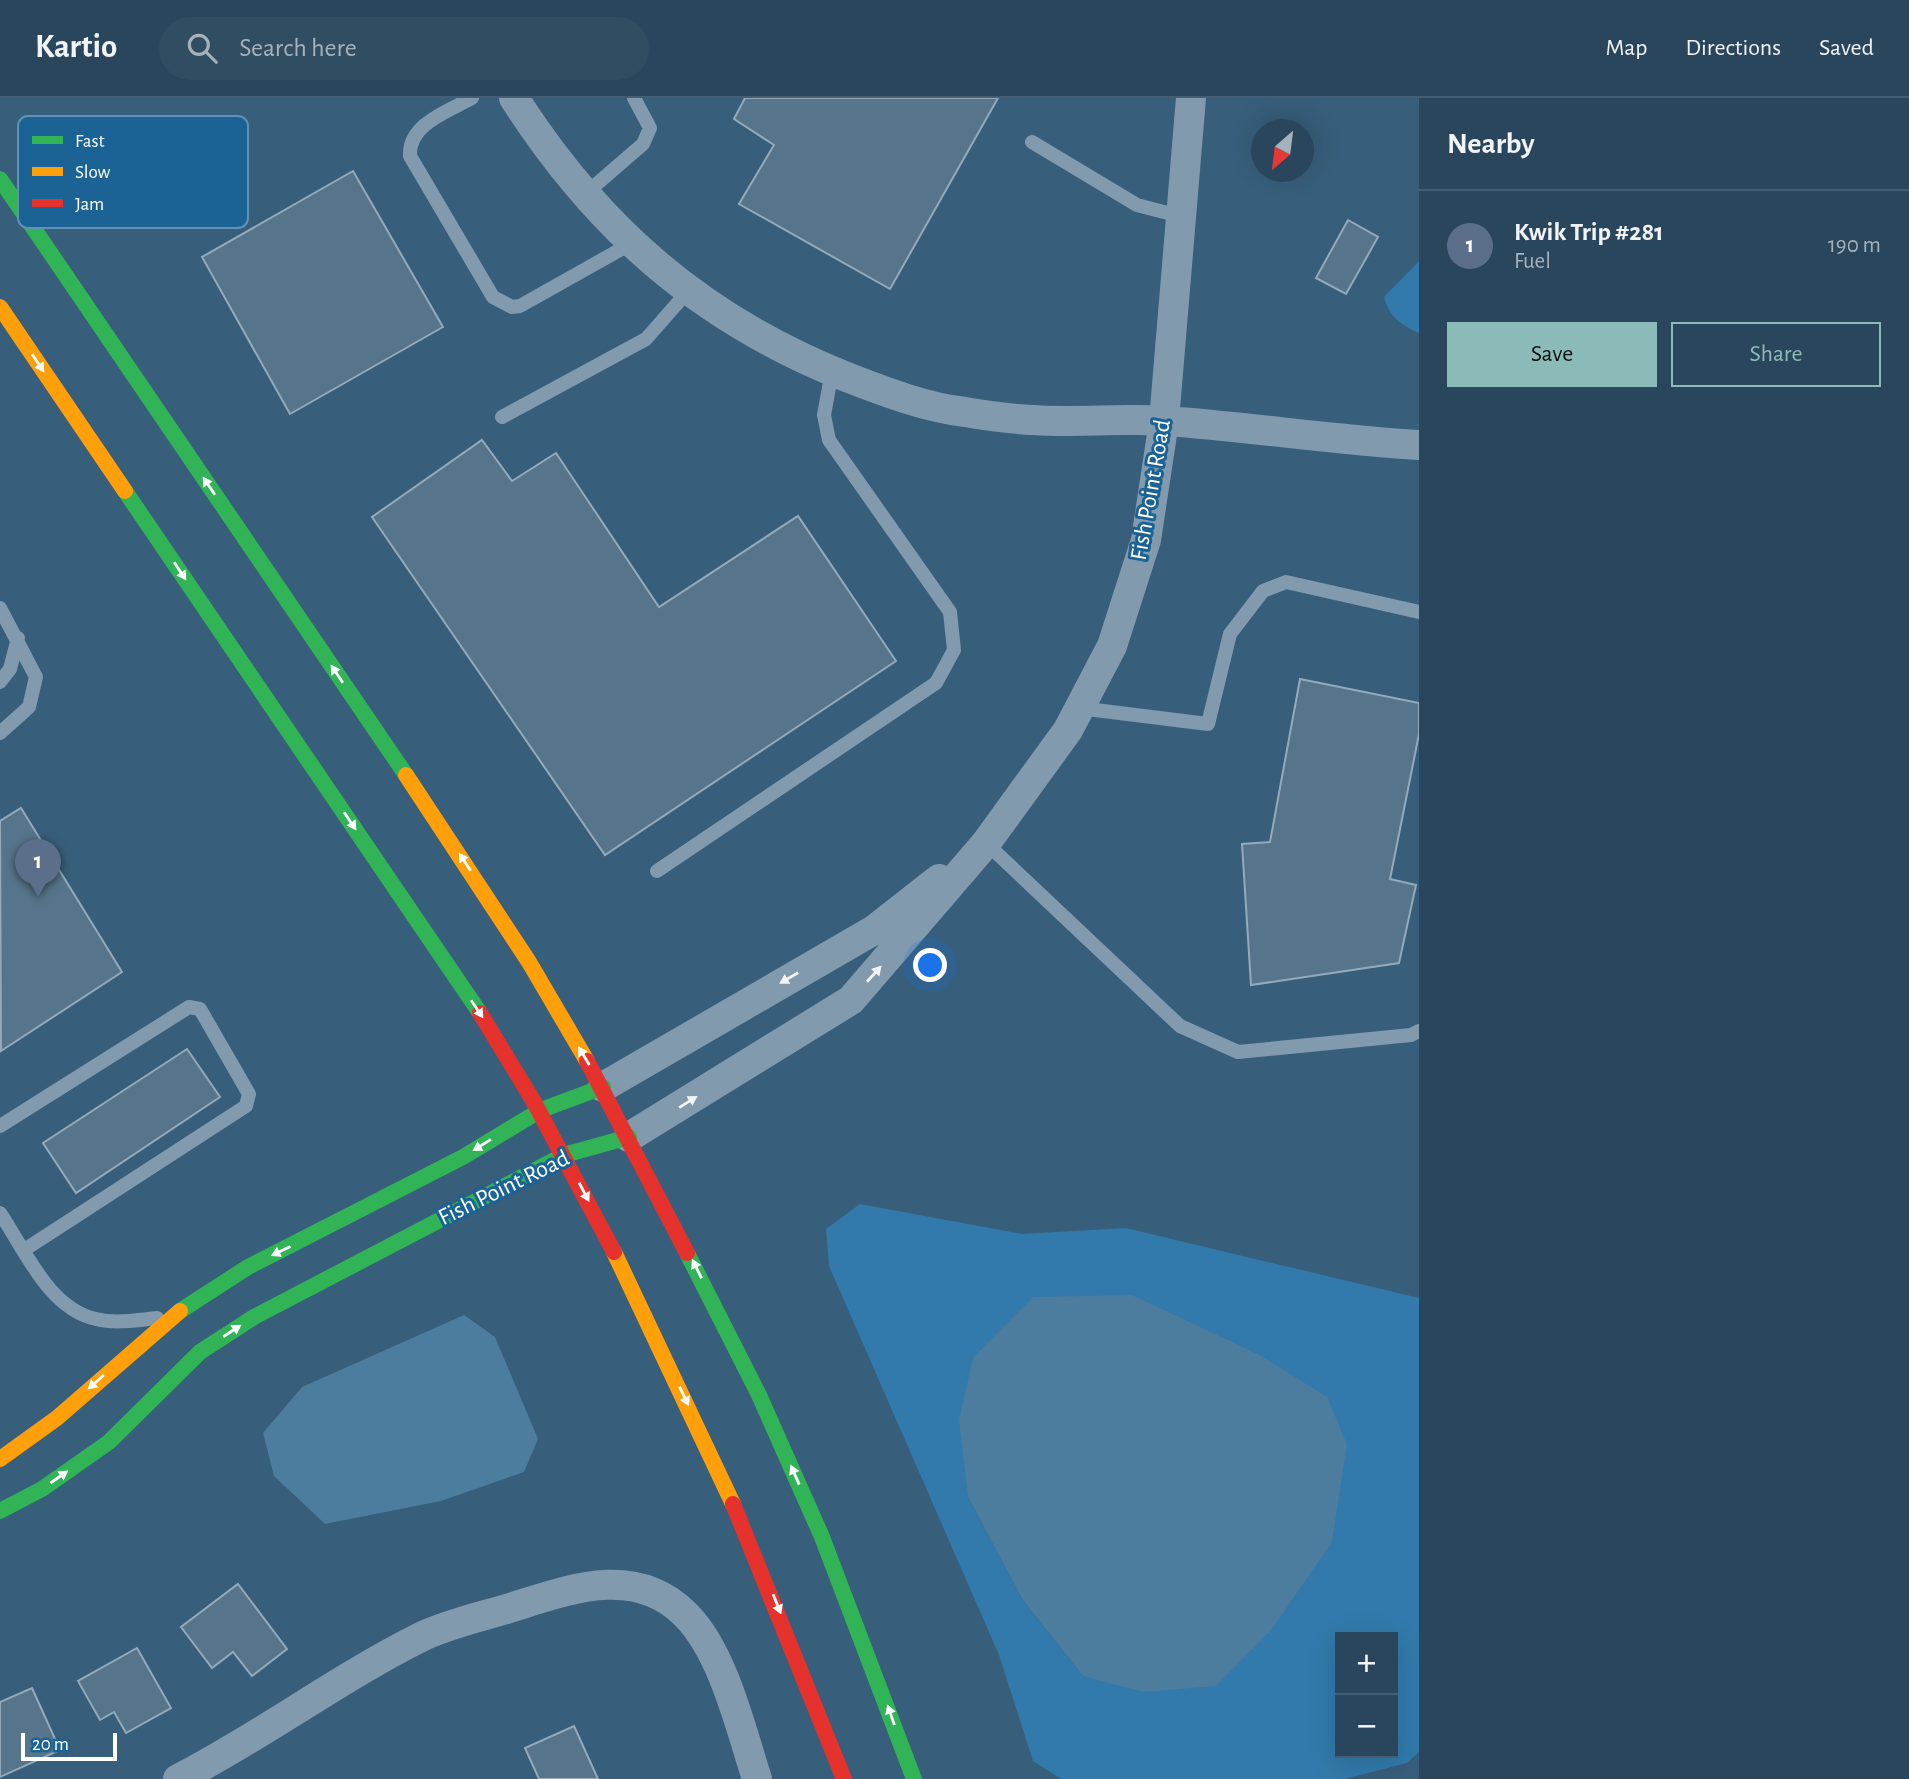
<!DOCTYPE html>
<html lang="en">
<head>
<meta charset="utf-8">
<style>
	:root { --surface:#29465c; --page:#314d62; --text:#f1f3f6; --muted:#a5b1bb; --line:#455e72; --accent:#8bbbb9 }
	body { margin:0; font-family:"Alegreya Sans",sans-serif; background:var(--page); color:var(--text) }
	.controls { position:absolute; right:21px; bottom:21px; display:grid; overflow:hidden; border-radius:0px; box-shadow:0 7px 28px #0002 }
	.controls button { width:63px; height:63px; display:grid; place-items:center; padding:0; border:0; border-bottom:2px solid var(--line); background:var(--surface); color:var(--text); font:35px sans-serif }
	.compass { position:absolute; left:1251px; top:21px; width:63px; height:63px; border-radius:50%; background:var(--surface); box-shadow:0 7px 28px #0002; rotate:208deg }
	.scale { position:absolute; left:21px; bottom:18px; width:96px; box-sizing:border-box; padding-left:7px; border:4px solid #fff; border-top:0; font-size:19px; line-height:24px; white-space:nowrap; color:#fff; -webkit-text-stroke:5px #1c6395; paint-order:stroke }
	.you { position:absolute; left:931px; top:868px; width:24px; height:24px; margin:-18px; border:5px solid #fff; border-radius:50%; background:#1a73e8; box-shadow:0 0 0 10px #1a73e833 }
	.badge { display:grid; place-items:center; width:46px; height:46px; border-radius:50%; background:var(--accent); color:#fff; font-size:23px; font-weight:700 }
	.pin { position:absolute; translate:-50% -58px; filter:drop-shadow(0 2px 4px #0008) }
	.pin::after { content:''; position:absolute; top:37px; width:24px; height:21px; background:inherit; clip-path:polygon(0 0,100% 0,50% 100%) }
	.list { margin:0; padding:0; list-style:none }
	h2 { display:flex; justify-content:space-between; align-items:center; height:91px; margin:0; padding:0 28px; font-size:30px }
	h2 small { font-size:23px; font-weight:400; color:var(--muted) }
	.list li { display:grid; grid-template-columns:46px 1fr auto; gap:21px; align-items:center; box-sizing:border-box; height:112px; padding:0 28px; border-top:2px solid var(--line) }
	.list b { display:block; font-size:26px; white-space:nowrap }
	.list p { margin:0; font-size:23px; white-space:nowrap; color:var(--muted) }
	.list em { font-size:23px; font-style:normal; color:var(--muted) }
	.actions { display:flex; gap:14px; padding:21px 28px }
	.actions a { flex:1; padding:16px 0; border:2px solid var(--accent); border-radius:0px; text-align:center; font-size:24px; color:var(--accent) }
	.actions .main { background:var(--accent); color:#111 }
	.icon { flex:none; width:38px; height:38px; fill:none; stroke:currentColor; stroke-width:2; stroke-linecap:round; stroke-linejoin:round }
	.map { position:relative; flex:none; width:1419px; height:1681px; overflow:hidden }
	header { display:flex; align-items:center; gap:42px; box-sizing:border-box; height:98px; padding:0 35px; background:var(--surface); border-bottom:2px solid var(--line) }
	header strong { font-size:33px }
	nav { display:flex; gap:38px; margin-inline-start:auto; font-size:24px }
	.search { width:490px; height:63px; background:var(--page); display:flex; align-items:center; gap:18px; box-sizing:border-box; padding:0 24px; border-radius:38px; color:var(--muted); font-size:26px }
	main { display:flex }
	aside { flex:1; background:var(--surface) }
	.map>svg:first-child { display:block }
	.green { fill:#317aab; fill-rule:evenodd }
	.water { fill:#4c7c9e }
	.building { fill:#56758a; stroke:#94aaba; stroke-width:2 }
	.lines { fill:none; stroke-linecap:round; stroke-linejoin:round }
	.lane { stroke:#819aad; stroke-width:14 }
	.street { stroke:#819aad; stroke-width:30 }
	.fast { stroke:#30b455; stroke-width:16 }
	.slow { stroke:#ff9f0a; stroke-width:16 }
	.jam { stroke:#e5322d; stroke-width:16 }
	.oneway { fill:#fff }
	.oneway2 { fill:#f2f5f7 }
	.labels { text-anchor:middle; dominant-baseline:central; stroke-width:6; stroke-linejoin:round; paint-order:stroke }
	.street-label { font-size:24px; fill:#fff; stroke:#1c6395 }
	.key { fill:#1c6395; stroke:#6092b5; stroke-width:2 }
	.key-label { font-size:19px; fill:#fff }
</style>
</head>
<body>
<header>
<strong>Kartio</strong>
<div class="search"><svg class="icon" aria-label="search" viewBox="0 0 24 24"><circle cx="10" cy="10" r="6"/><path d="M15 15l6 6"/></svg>Search here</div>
<nav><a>Map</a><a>Directions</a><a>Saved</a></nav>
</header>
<main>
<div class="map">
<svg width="1419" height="1681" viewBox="0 0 1419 1681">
	<rect width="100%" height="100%" fill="#375e7a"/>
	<path class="green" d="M1419 163V235C1401 227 1389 219 1384 199Z
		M860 1106 1022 1136 1126 1130 1419 1200V1654L1407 1665 1345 1681H1061L1033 1663 999 1557 829 1168 826 1131ZM1205 1234 1260 1257 1083 1578 1022 1501 968 1399ZM1340 1539H1393V1655H1340Z"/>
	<path class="water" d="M1132 1197 1260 1257 1327 1299 1347 1346 1332 1444 1272 1531 1216 1588 1144 1594 1083 1578 1022 1501 968 1399 959 1322 973 1260 1033 1199Z
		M464 1217 495 1239 538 1341 524 1374 441 1403 325 1426 274 1378 263 1335 302 1289Z"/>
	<path class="building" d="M745 0H998L890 191 739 106 774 47 734 21Z
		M353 73 443 229 290 316 202 159Z
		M1348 122 1378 139 1346 196 1316 180Z
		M482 342 512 383 556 355 659 509 798 418 896 563 605 757 372 419Z
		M1300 581 1419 605V636L1390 781 1416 787 1399 865 1251 887 1242 746 1270 744Z
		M21 710 122 874 1 953 0 723Z
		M187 951 220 999 76 1095 43 1045Z
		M238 1486 287 1551 252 1578 233 1554 212 1570 181 1529Z
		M137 1550 171 1610 126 1635 114 1614 100 1622 78 1583Z
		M32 1590 60 1652 0 1679V1604Z
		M574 1628 598 1681H539L525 1650Z"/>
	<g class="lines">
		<path class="lane" d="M472 0C449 13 408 26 410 58L493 199 512 209 520 208 632 145
			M1032 44 1137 107 1183 119
			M584 97 643 46 650 30 634 0
			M502 319 646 241 689 192
			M0 510 36 579 29 609 0 635
			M0 584 10 571 18 540
			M1079 610 1208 626 1230 536 1263 493 1286 484 1419 514
			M986 745 1180 928 1238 954 1411 937 1419 933
			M657 773 936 585 954 552 950 514 829 342 824 317 832 273
			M0 1028 189 909 200 911 249 996 246 1008 24 1152
			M0 1115C25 1152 49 1211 96 1221 116 1226 137 1222 157 1220"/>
		<path class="street" d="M514 0C597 130 700 220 844 278 883 293 923 309 965 314 988 318 1011 321 1033 322 1077 325 1122 320 1166 323 1250 329 1334 342 1419 347
			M603 989 874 832 939 781
			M629 1039 851 902 986 745 1068 632 1112 548 1146 442 1164 323 1191 0
			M178 1681C262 1638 337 1581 421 1539 450 1525 485 1518 516 1508 573 1490 637 1467 686 1517 723 1554 741 1631 757 1681"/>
		<path class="fast" d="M0 81 406 677
			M125 393 480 915
			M687 1155 759 1297 822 1439 914 1681
			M180 1213 248 1169 463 1059 541 1012 603 989
			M0 1413 42 1391 109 1344 200 1254 254 1219 564 1057 629 1039"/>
		<path class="slow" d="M0 209 125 393
			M406 677 529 864 587 963
			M614 1154 733 1406
			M0 1361 57 1320 180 1213"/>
		<path class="jam" d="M480 915 534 1004 614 1154
			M587 963 687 1155
			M733 1406 844 1681"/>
	</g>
	<defs><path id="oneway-solid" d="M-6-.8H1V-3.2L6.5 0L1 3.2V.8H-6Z" transform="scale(1.75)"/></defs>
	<g class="oneway">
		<use href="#oneway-solid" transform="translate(38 265) rotate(56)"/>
		<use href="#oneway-solid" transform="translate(209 388) rotate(-124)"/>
		<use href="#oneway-solid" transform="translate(180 473) rotate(56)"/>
		<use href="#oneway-solid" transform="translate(337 576) rotate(-124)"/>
		<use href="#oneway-solid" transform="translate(350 723) rotate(56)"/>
		<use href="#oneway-solid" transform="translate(465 764) rotate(-123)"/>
		<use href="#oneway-solid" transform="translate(477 911) rotate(56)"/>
		<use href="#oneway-solid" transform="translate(584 958) rotate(-121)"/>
		<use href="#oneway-solid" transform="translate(482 1047) rotate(148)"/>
		<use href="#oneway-solid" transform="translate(584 1094) rotate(62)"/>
		<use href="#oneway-solid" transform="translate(281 1153) rotate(154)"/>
		<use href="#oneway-solid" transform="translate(697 1171) rotate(-116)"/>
		<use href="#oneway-solid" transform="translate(232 1233) rotate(-33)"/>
		<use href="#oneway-solid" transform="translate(96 1284) rotate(138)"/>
		<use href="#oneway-solid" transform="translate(684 1298) rotate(64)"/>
		<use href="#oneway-solid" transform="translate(795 1377) rotate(-114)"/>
		<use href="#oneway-solid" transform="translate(59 1379) rotate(-35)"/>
		<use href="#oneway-solid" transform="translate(777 1506) rotate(68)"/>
		<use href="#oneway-solid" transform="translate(891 1617) rotate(-109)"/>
	</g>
	<g class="oneway2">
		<use href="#oneway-solid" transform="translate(874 876) rotate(-48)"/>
		<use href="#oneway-solid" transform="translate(789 880) rotate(150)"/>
		<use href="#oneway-solid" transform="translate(688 1004) rotate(-32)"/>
	</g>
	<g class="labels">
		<g class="street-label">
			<text transform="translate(1151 392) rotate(-80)">Fish Point Road</text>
			<text transform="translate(504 1090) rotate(-26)">Fish Point Road</text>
		</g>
	</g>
	<rect x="18" y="18" width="230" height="112" rx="10" class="key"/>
	<rect x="32" y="38" width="31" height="8" fill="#30b455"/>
	<rect x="32" y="69" width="31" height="9" fill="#ff9f0a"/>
	<rect x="32" y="101" width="31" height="8" fill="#e5322d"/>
	<g class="key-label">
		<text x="75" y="49">Fast</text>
		<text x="75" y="80">Slow</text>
		<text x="75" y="112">Jam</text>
	</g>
</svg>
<div class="controls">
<button>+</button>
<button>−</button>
</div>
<svg class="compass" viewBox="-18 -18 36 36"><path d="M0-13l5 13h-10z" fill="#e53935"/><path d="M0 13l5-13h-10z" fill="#a5b1bb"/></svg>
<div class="scale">20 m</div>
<div class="you"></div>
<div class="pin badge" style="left:38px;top:799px;background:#5c6f8a">1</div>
</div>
<aside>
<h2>Nearby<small></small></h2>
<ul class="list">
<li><span class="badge" style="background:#5c6f8a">1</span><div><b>Kwik Trip #281</b><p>Fuel</p></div><em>190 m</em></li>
</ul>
<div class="actions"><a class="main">Save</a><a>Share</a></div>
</aside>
</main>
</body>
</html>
